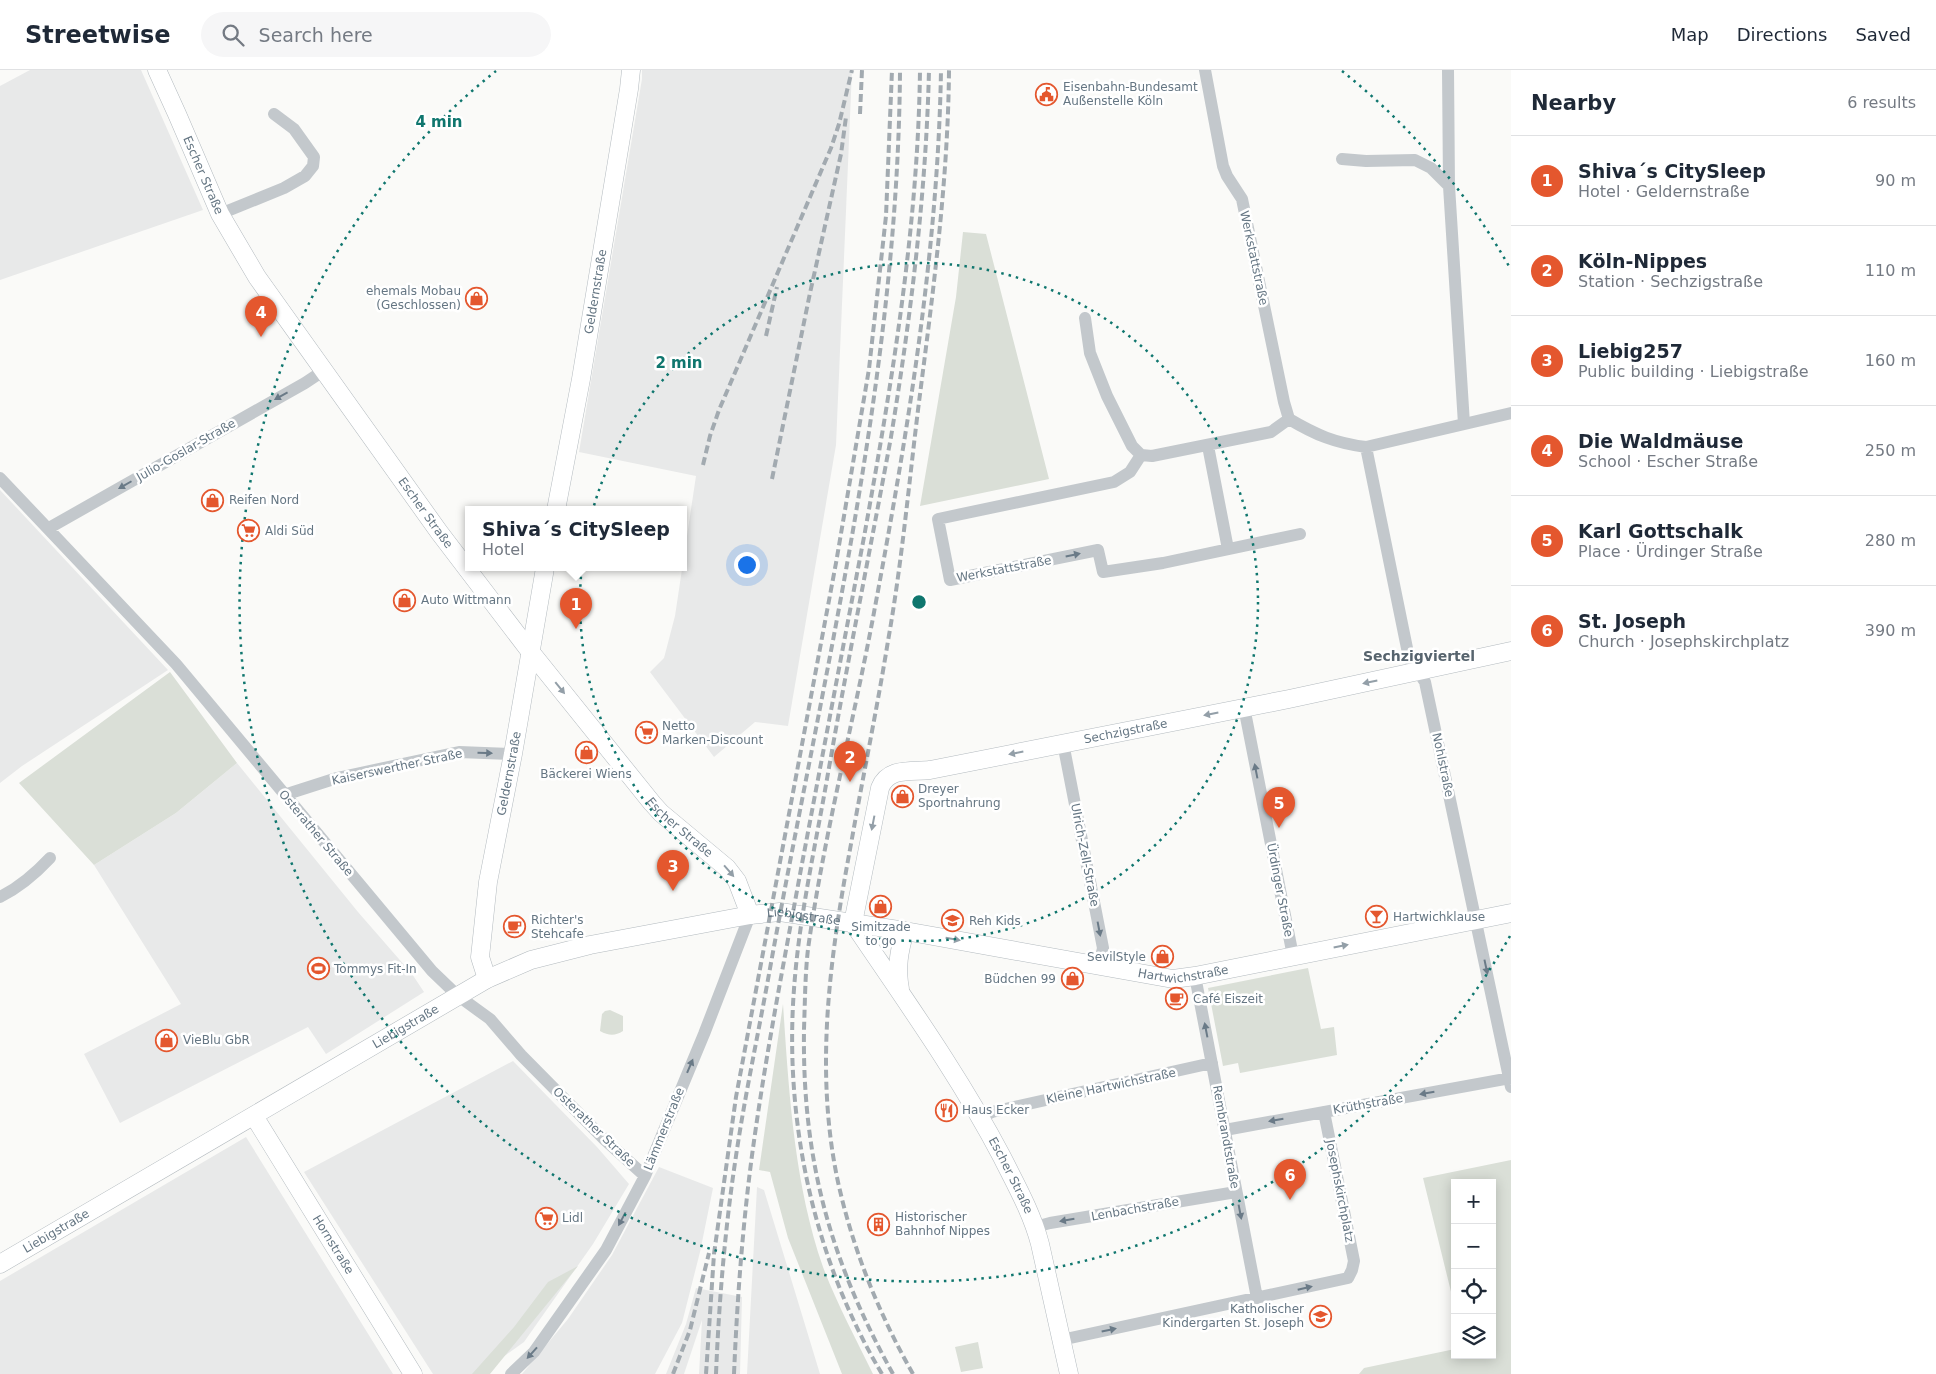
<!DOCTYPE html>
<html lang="en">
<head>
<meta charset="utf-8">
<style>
	:root { --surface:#fff; --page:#f6f6f7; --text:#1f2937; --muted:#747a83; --line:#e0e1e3; --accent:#e4572e }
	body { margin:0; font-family:"DejaVu Sans",sans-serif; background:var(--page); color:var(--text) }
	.controls { position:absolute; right:15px; bottom:15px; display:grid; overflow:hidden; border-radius:0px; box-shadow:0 2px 12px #0003 }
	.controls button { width:45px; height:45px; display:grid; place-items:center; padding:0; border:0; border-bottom:1px solid var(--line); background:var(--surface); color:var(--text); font:25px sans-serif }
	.you { position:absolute; left:746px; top:494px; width:18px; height:18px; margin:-12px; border:4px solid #fff; border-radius:50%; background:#1a73e8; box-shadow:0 0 0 8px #1a73e833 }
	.badge { display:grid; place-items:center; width:32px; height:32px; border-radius:50%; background:var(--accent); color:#fff; font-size:16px; font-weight:700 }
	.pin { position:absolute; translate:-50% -41px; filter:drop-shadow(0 1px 2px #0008) }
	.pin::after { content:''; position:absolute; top:26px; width:18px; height:15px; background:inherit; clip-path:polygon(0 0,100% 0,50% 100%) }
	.popup { position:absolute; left:465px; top:436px; width:222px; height:65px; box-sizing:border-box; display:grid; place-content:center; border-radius:0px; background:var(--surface); filter:drop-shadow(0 1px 4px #0005); font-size:16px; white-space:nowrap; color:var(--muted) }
	.popup b { font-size:19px; color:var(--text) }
	.popup::after { content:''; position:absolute; left:50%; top:100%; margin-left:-10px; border:10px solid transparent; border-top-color:var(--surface) }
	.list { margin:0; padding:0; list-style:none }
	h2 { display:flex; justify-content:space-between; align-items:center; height:65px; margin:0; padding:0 20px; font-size:21px }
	h2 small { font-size:16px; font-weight:400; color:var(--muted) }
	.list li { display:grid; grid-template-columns:32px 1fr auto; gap:15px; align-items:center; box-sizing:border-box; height:90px; padding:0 20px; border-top:1px solid var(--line) }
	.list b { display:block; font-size:19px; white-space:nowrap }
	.list p { margin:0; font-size:16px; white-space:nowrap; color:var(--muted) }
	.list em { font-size:16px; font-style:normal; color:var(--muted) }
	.icon { flex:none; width:28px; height:28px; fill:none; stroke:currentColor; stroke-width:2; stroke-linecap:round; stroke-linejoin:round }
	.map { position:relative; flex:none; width:1511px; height:1304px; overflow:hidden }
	header { display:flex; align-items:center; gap:30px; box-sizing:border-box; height:70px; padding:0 25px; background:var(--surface); border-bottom:1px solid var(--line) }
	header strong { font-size:24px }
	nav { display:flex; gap:28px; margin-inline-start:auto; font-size:18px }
	.search { width:350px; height:45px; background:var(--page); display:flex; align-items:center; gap:12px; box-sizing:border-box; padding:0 18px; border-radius:28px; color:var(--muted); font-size:19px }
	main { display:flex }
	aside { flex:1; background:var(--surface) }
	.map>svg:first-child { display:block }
	.built { fill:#e8e9e9 }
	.green { fill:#dadfd7 }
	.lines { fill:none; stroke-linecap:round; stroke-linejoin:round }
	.secondary-casing { stroke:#b3babf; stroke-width:19 }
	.street { stroke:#c3c8cc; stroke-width:12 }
	.secondary { stroke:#fff; stroke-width:18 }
	.rail { stroke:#a2aab0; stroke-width:4; stroke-dasharray:8 4; stroke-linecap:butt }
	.oneway { fill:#6a7a87 }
	.oneway2 { fill:#939fa8 }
	.ring { fill:none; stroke:#0f766e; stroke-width:2.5; stroke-dasharray:2.5 5 }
	.labels { text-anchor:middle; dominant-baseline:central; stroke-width:5; stroke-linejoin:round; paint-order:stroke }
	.poi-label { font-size:12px; fill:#657683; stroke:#fff; text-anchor:start }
	.street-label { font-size:12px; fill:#657683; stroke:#fff }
	.neighbourhood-label { font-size:14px; font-weight:bold; fill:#57646e; stroke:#fff }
	.centre { fill:#0f766e; stroke:#fff; stroke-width:2.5 }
	.ring-label { font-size:15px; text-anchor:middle; font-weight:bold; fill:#0f766e; stroke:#fff; stroke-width:5; stroke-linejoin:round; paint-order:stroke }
</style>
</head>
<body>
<header>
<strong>Streetwise</strong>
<div class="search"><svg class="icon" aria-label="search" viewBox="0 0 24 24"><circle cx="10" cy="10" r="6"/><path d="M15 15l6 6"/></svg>Search here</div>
<nav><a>Map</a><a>Directions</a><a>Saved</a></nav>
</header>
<main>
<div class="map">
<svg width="1511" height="1304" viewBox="0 0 1511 1304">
	<rect width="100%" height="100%" fill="#fafaf8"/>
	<path class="built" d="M30 0H141L203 140 0 210V16Z
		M642 0H852L836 375 788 656 755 652 714 687 650 602 664 588 675 546 696 406 579 382 642 9Z
		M0 420 168 600 22 696 0 713Z
		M237 693 358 842 412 904 424 922 326 984 308 957 120 1053 84 984 181 934 94 795 176 743Z
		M513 991 597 1077 629 1114 593 1174 524 1272 479 1304H433L304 1102Z
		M246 1067 393 1304H0V1211Z
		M659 1097 713 1118 700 1182 682 1253 655 1304H522L568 1249 612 1185Z
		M757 1117 764 1120 820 1304H747Z
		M696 1218 742 1227 740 1304H699L702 1250 684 1304H666L686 1254Z"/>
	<path class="green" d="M963 162 986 164 1049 409 920 436 956 227Z
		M170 602 237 693 176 743 94 795 19 713Z
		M1308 898 1321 959 1334 957 1337 985 1240 1003 1238 993 1223 996 1208 918Z
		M783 934C789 1023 794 1113 823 1197 837 1234 856 1269 873 1304H842L788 1168 770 1102 759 1100Z
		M610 940 623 946V961C615 966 609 966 600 961L602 944 605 941Z
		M1511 1090V1304H1359L1364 1298 1455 1279V1285H1492V1113H1455V1238L1423 1108Z
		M578 1196 490 1304H472L514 1257 548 1212Z
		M978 1272 983 1298 961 1302 955 1277Z"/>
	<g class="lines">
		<defs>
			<g id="secondary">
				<path id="s1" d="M157 0 177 44 220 144 257 207 439 462 529 580 652 733 661 743 727 798 737 811 750 845"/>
				<path id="s2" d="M556 440 581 309 629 19 631 0"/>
				<path id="s3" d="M853 853 880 718C888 697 911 702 930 700L1289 629 1511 581"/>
				<path id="s4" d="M853 853C905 930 959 1005 1002 1087 1016 1115 1032 1143 1040 1174L1069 1304"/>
				<path id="s5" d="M487 909 480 887 488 812 513 684 545 498"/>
				<path d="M900 919C896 898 899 881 905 861"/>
				<path id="s6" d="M254 1046 413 1304"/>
				<path id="s7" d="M0 1194 487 909 531 890 590 875 750 845 780 842 905 861 1173 909 1195 906 1511 843"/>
			</g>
		</defs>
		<use href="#secondary" class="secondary-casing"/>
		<path class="street" d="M1205 0 1223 96 1227 106 1242 129 1284 332 1289 349C1316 365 1335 373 1366 377L1511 343
			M1448 0 1449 116 1464 354
			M1342 89 1366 91 1415 90 1431 98 1449 116
			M220 144 284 118 305 106 313 96 314 87 294 59 274 44
			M1085 248 1090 283 1107 326 1132 376 1141 385 1152 386 1271 362 1289 349
			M1208 376 1228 479
			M1366 377 1409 588 1425 612 1511 1017
			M1141 385 1130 402 1114 412 938 449 950 510 1098 480 1103 502 1163 493 1300 464
			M0 408 176 594 432 901 457 925 490 949 521 985 604 1069 645 1106
			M49 458 305 313 323 301
			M1244 637 1293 886
			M1063 673 1103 878 1099 896
			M284 725 337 708 459 682 513 684
			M0 827C20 817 35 804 50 788
			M1195 906 1257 1228
			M981 1047 992 1042 1212 993
			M1225 1060 1511 1008
			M1035 1157 1050 1153 1236 1122
			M1061 1270 1348 1208 1352 1200 1354 1191 1324 1042
			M511 1304 534 1282 606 1180 645 1106 704 964 750 845"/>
		<use href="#secondary" class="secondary"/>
		<path class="rail" d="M860 44 862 0
			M766 266 777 217
			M703 395 710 366 719 340 831 78 839 54 852 0
			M772 409 810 223 841 84 846 47
			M673 1304 690 1260 709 1183
			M706 1304 714 1184 736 1027 836 493 869 299 886 146 892 0
			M716 1304C719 1231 725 1158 736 1086 745 1025 758 965 769 904 823 604 898 306 900 0
			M734 1304C737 1234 742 1163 751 1093 764 994 783 897 801 799 822 688 843 577 864 467 892 312 918 157 920 0
			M882 1304C814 1190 784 1051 794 919 799 848 815 778 827 709 847 594 870 481 891 367 911 245 926 123 929 0
			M893 1304C830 1190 802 1089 804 959 805 932 805 905 808 879 824 764 854 651 875 537 908 360 938 180 941 0
			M913 1304C879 1244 853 1180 838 1112 814 1000 830 886 851 774 863 706 877 639 888 571 902 492 909 412 919 332 933 222 948 112 949 0"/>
	</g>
	<defs><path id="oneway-solid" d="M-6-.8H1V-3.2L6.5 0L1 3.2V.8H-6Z" transform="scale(1.25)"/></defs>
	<g class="oneway">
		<use href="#oneway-solid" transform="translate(281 326) rotate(151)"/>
		<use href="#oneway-solid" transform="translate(125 415) rotate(150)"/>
		<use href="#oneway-solid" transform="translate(1073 485) rotate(-12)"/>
		<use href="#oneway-solid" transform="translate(485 683) rotate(2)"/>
		<use href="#oneway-solid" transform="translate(1256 701) rotate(-101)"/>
		<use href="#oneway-solid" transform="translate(1099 859) rotate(79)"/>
		<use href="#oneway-solid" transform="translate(1486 897) rotate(78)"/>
		<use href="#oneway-solid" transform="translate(1206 960) rotate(-101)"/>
		<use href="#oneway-solid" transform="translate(690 996) rotate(-67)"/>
		<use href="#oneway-solid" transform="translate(1427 1023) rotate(170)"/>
		<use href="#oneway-solid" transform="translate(1276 1050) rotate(170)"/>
		<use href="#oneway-solid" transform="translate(1240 1142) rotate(79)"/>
		<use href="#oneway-solid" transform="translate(622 1149) rotate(118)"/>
		<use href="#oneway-solid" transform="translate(1067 1150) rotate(170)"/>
		<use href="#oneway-solid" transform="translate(1305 1218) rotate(-13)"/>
		<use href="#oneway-solid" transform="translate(1109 1260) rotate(-12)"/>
		<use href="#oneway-solid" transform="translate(532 1283) rotate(132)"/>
	</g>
	<g class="oneway2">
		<use href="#oneway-solid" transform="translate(1370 612) rotate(168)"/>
		<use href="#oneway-solid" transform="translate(560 618) rotate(51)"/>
		<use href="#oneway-solid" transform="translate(1211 644) rotate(169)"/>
		<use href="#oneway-solid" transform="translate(1016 683) rotate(169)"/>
		<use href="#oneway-solid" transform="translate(873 753) rotate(101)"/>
		<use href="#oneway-solid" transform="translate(729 801) rotate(49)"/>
		<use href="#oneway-solid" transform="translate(953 869) rotate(10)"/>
		<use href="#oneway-solid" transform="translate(1341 876) rotate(-11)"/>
	</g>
	<g class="ring">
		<circle cx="919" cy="532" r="339"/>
		<path d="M1510 866A679 679 0 1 1 496 1M1342 1A679 679 0 0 1 1510 198"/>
	</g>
	<defs>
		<symbol id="civic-ring" viewBox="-11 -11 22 22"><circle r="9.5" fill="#fff" stroke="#e4572e" stroke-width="1.5"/><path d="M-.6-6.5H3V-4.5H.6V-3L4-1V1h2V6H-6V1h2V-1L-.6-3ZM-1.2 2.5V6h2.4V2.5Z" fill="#e4572e"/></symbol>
		<symbol id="shop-ring" viewBox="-11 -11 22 22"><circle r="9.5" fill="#fff" stroke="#e4572e" stroke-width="1.5"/><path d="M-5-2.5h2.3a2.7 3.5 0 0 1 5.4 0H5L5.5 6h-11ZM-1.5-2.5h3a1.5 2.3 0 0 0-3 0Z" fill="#e4572e"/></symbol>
		<symbol id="supermarket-ring" viewBox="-11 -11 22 22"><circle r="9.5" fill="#fff" stroke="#e4572e" stroke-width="1.5"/><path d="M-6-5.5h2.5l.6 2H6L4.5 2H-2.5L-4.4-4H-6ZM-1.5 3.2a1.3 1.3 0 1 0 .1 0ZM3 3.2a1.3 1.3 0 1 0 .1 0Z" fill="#e4572e"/></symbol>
		<symbol id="bar-ring" viewBox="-11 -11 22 22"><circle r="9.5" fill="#fff" stroke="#e4572e" stroke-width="1.5"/><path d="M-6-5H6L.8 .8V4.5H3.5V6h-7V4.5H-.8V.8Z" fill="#e4572e"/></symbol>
		<symbol id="school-ring" viewBox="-11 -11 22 22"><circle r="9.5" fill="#fff" stroke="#e4572e" stroke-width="1.5"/><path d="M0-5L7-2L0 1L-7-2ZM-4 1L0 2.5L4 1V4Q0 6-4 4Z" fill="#e4572e"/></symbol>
		<symbol id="cafe-ring" viewBox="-11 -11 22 22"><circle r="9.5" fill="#fff" stroke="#e4572e" stroke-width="1.5"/><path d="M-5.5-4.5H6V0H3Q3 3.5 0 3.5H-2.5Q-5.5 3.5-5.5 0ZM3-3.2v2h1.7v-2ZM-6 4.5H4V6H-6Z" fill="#e4572e"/></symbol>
		<symbol id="stadium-ring" viewBox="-11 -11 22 22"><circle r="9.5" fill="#fff" stroke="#e4572e" stroke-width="1.5"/><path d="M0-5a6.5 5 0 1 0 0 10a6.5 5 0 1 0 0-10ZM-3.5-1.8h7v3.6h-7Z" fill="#e4572e"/></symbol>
		<symbol id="restaurant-ring" viewBox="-11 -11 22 22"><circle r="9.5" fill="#fff" stroke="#e4572e" stroke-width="1.5"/><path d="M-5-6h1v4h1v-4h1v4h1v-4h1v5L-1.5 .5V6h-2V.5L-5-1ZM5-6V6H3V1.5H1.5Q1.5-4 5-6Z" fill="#e4572e"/></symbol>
		<symbol id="building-ring" viewBox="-11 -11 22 22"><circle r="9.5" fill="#fff" stroke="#e4572e" stroke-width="1.5"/><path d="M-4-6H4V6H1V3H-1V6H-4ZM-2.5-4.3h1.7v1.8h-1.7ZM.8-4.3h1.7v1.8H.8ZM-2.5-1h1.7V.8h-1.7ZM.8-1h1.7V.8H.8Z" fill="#e4572e"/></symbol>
	</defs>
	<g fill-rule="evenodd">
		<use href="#civic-ring" x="1034" y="12" width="25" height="25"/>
		<use href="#shop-ring" x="464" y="216" width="25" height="25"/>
		<use href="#shop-ring" x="200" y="418" width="25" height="25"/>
		<use href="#supermarket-ring" x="236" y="448" width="25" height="25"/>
		<use href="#shop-ring" x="392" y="518" width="25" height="25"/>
		<use href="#supermarket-ring" x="634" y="650" width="25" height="25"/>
		<use href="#shop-ring" x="574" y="670" width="25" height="25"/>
		<use href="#shop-ring" x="890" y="714" width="25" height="25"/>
		<use href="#shop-ring" x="868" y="824" width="25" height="25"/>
		<use href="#bar-ring" x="1364" y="834" width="25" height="25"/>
		<use href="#school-ring" x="940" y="838" width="25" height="25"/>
		<use href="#cafe-ring" x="502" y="844" width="25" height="25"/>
		<use href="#shop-ring" x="1150" y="874" width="25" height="25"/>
		<use href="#stadium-ring" x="306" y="886" width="25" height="25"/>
		<use href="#shop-ring" x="1060" y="896" width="25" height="25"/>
		<use href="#cafe-ring" x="1164" y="916" width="25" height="25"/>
		<use href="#shop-ring" x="154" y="958" width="25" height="25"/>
		<use href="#restaurant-ring" x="934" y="1028" width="25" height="25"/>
		<use href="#supermarket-ring" x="534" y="1136" width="25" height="25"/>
		<use href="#building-ring" x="866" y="1142" width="25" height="25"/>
		<use href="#school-ring" x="1308" y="1234" width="25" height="25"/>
	</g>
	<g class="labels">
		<g class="poi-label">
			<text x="1063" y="17">Eisenbahn-Bundesamt<tspan x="1063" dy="14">Außenstelle Köln</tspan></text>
			<text x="461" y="221" text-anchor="end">ehemals Mobau<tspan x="461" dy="14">(Geschlossen)</tspan></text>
			<text x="229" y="430">Reifen Nord</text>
			<text x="265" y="461">Aldi Süd</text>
			<text x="421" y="530">Auto Wittmann</text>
			<text x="662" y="656">Netto<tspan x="662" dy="14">Marken-Discount</tspan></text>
			<text x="586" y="704" text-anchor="middle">Bäckerei Wiens</text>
			<text x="918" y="719">Dreyer<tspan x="918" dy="14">Sportnahrung</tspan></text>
			<text x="1393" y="847">Hartwichklause</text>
			<text x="531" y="850">Richter's<tspan x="531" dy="14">Stehcafe</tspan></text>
			<text x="969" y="851">Reh Kids</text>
			<text x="881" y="857" text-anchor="middle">Simitzade<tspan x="881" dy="14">to go</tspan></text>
			<text x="1146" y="887" text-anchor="end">SevilStyle</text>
			<text x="334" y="899">Tommys Fit-In</text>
			<text x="1056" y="909" text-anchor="end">Büdchen 99</text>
			<text x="1193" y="929">Café Eiszeit</text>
			<text x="183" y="970">VieBlu GbR</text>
			<text x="962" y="1040">Haus Ecker</text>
			<text x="895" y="1147">Historischer<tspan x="895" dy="14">Bahnhof Nippes</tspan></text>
			<text x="562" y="1148">Lidl</text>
			<text x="1304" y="1239" text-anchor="end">Katholischer<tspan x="1304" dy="14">Kindergarten St. Joseph</tspan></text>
		</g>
		<g class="street-label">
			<text stroke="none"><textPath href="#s1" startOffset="115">Escher Straße</textPath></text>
			<text transform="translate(1254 188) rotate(78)">Werkstattstraße</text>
			<text stroke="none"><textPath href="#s2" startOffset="222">Geldernstraße</textPath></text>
			<text transform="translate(186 380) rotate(-30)">Julio-Goslar-Straße</text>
			<text stroke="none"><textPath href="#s1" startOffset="520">Escher Straße</textPath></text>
			<text transform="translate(1004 499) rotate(-11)">Werkstattstraße</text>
			<text stroke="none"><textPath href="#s3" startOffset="394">Sechzigstraße</textPath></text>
			<text transform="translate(1443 695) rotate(78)">Nohlstraße</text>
			<text transform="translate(397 697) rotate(-12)">Kaiserswerther Straße</text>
			<text stroke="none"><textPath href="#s5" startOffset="209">Geldernstraße</textPath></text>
			<text stroke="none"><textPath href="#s1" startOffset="925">Escher Straße</textPath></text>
			<text transform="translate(316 763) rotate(50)">Osterather Straße</text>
			<text transform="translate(1085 785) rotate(79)">Ulrich-Zell-Straße</text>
			<text transform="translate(1280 820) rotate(79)">Ürdinger Straße</text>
			<text stroke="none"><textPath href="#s7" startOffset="890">Liebigstraße</textPath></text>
			<text stroke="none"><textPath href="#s7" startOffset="1275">Hartwichstraße</textPath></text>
			<text stroke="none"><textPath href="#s7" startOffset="470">Liebigstraße</textPath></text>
			<text transform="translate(1111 1016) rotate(-12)">Kleine Hartwichstraße</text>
			<text transform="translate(1368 1034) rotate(-10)">Krüthstraße</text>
			<text transform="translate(594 1057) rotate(44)">Osterather Straße</text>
			<text transform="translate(664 1059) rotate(-68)">Lämmerstraße</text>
			<text transform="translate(1226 1067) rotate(80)">Rembrandtstraße</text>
			<text stroke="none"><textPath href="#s4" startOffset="298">Escher Straße</textPath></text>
			<text transform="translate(1340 1121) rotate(79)">Josephskirchplatz</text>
			<text transform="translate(1135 1139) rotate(-10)">Lenbachstraße</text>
			<text stroke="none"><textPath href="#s7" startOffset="65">Liebigstraße</textPath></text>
			<text stroke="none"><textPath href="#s6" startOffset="151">Hornstraße</textPath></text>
		</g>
		<g class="neighbourhood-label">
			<text x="1419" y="586">Sechzigviertel</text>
		</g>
	</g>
	<circle cx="919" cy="532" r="8" class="centre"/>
	<g class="ring-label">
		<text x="439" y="57">4 min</text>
		<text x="679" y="298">2 min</text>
	</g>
</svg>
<div class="controls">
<button>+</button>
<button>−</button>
<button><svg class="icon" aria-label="locate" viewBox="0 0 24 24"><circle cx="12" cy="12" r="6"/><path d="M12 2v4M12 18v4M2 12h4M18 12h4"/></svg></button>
<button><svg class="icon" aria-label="layers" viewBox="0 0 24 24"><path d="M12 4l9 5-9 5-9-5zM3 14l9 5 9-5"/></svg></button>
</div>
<div class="you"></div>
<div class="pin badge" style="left:576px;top:559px">1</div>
<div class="popup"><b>Shiva´s CitySleep</b>Hotel</div>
<div class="pin badge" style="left:850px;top:712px">2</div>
<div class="pin badge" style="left:673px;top:821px">3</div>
<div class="pin badge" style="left:261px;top:267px">4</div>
<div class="pin badge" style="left:1279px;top:758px">5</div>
<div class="pin badge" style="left:1290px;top:1130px">6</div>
</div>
<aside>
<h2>Nearby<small>6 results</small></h2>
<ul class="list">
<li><span class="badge">1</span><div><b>Shiva´s CitySleep</b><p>Hotel · Geldernstraße</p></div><em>90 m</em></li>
<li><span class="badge">2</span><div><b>Köln-Nippes</b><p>Station · Sechzigstraße</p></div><em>110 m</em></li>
<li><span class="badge">3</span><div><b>Liebig257</b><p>Public building · Liebigstraße</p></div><em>160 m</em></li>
<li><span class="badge">4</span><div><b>Die Waldmäuse</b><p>School · Escher Straße</p></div><em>250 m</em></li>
<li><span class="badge">5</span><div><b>Karl Gottschalk</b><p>Place · Ürdinger Straße</p></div><em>280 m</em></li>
<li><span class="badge">6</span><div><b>St. Joseph</b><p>Church · Josephskirchplatz</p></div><em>390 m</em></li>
</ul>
</aside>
</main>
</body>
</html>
